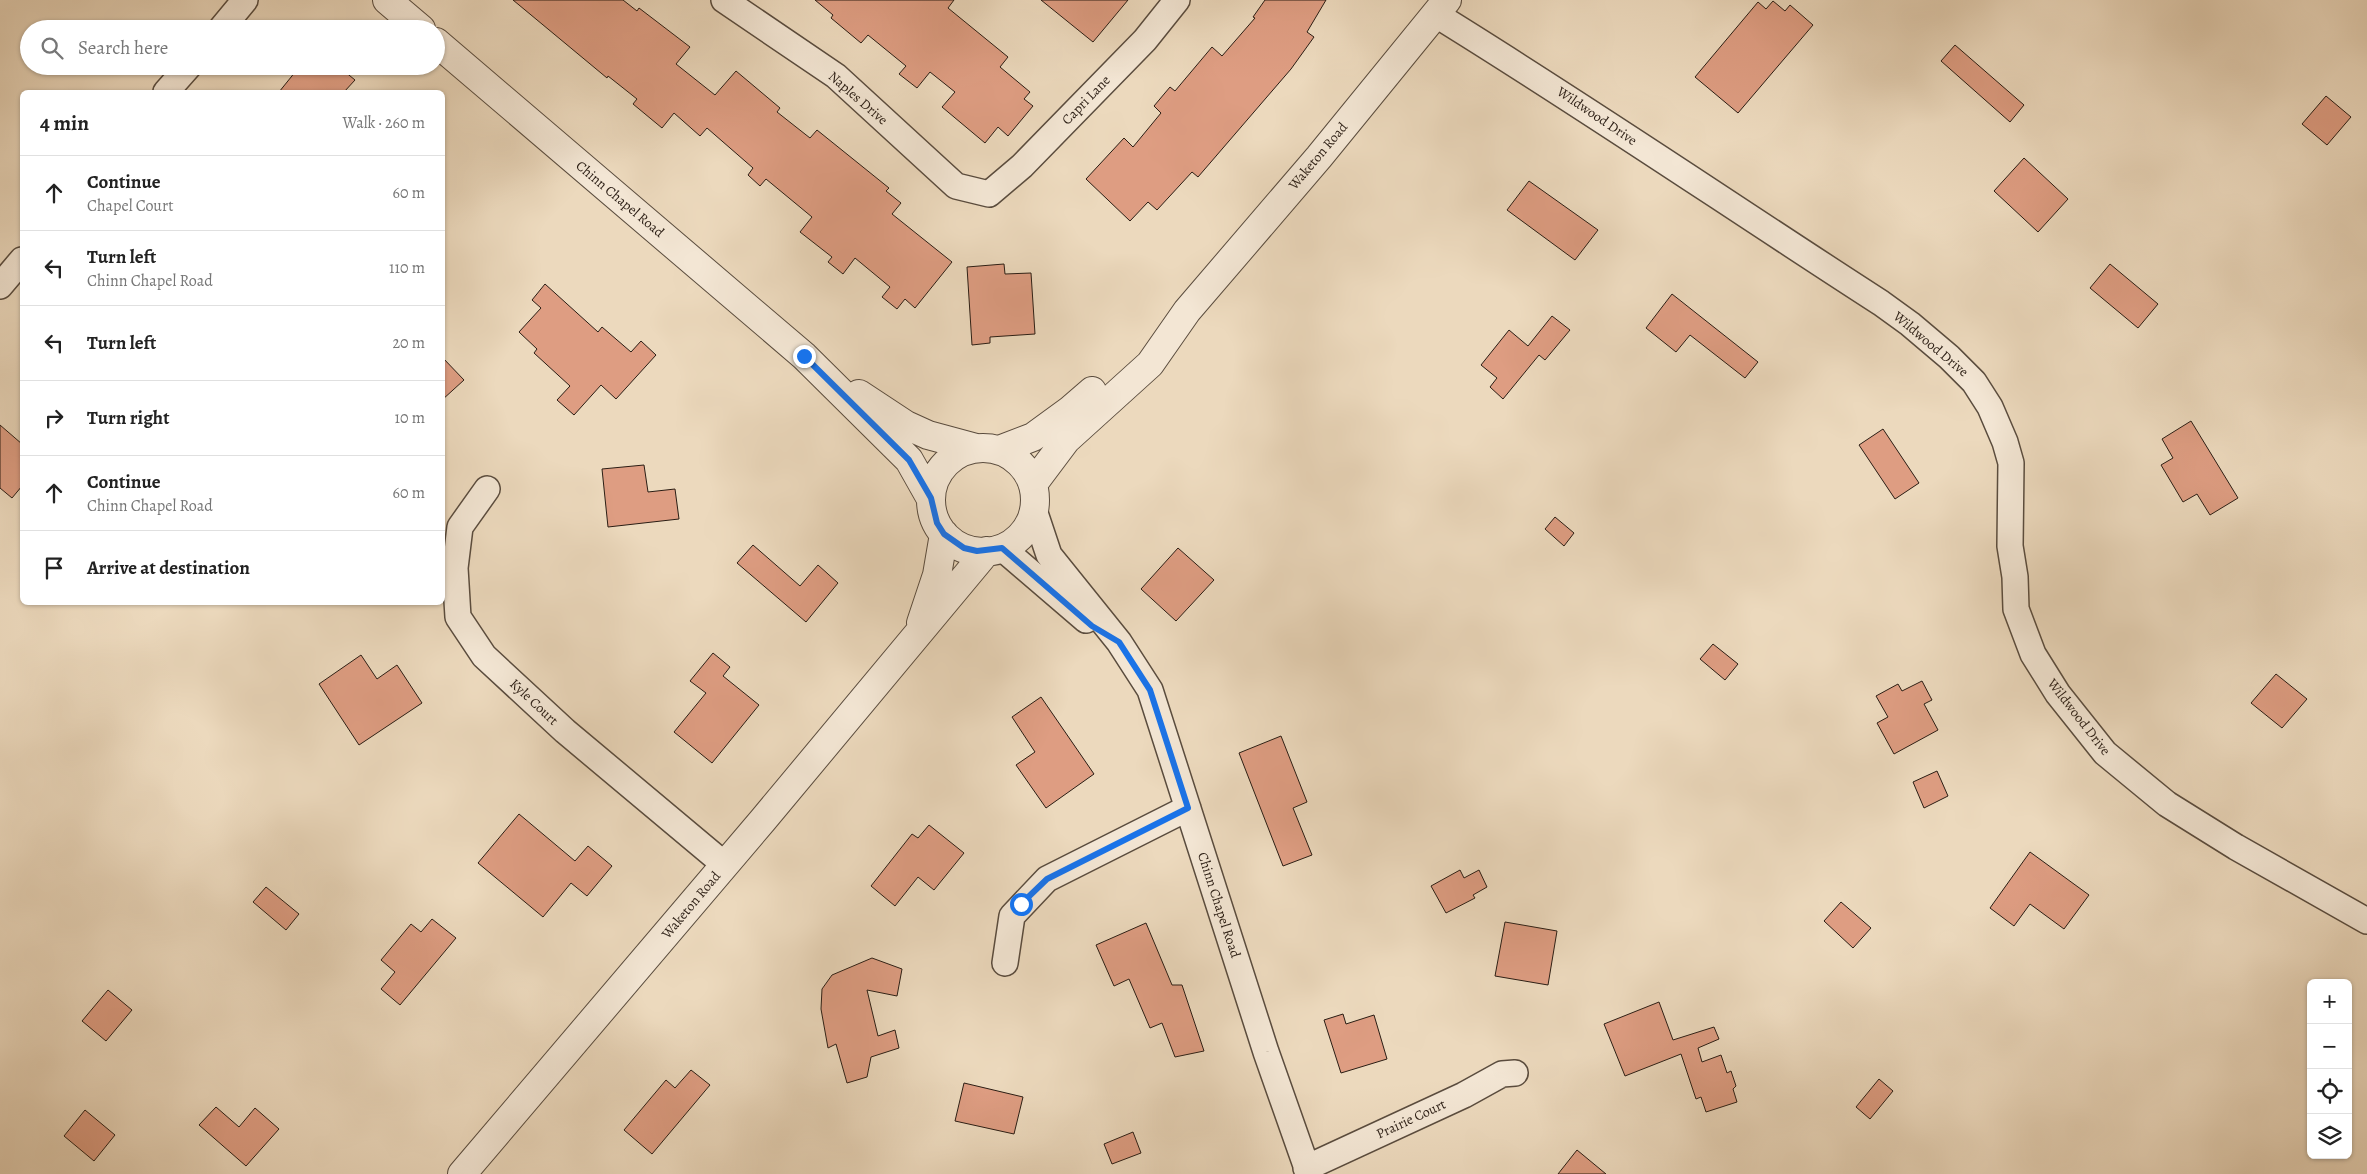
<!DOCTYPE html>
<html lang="en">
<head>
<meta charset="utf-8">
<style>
	:root { --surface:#fff; --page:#f6f6f6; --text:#222; --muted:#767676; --line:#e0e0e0 }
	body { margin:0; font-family:Alegreya,serif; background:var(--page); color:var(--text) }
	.controls { position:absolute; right:15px; bottom:15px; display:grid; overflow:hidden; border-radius:8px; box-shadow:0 1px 4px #0004 }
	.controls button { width:45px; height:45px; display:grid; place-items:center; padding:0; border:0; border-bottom:1px solid var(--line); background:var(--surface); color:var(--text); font:25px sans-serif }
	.stop { position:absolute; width:15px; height:15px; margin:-11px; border:4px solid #1a73e8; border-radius:50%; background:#fff }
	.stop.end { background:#1a73e8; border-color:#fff; box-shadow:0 1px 5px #0008 }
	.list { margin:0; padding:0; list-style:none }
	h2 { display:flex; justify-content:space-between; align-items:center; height:65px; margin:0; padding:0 20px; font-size:21px }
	h2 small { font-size:16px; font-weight:400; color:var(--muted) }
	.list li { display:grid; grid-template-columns:32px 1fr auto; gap:15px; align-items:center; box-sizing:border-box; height:75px; padding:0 20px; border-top:1px solid var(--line) }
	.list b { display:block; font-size:19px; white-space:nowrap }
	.list p { margin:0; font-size:16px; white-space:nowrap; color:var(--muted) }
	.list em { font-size:16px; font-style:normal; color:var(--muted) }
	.icon { flex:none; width:28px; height:28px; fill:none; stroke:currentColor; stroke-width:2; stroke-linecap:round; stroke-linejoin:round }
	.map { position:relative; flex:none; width:2367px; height:1174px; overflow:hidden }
	.search { position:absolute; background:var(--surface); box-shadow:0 1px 4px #0004; left:20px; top:20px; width:425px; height:55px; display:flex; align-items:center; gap:12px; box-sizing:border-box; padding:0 18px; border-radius:28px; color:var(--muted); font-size:19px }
	.panel { position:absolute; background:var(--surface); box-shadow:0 1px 4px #0004; left:20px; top:90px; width:425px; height:515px; border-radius:8px }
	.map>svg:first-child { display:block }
	.building { fill:#de9d82; stroke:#2a1d14 }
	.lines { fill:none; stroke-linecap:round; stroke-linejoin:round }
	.minor-casing { stroke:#5a4c3e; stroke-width:28 }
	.tertiary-casing { stroke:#5a4c3e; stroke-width:30 }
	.minor { stroke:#f3e6d4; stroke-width:25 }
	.tertiary { stroke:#f3e6d4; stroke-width:28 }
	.route { stroke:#1a73e8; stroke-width:6 }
	.labels { text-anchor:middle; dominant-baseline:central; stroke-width:5; stroke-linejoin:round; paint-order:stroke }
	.street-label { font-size:14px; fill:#2a1d14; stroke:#f3e6d4 }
</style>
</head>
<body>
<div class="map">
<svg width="2367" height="1174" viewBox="0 0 2367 1174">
	<rect width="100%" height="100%" fill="#ecd9bd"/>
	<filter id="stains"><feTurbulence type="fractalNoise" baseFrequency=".004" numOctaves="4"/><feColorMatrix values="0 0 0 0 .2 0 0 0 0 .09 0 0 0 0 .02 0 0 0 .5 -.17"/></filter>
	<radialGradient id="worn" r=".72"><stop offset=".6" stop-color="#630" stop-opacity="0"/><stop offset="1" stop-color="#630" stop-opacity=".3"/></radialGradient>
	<path class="building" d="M513 0H623L637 11 639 8 690 47 676 64 715 95 736 71 780 108 777 112 810 138 817 130 889 188 886 191 901 203 892 214 952 262 915 308 905 299 897 309 882 297 890 287 855 258 843 274 828 262 832 257 800 232 812 217 766 179 760 186 748 175 753 168 707 128 700 136 674 113 662 128 633 104 637 99 608 76 607 78Z
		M815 0H954L948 8 1008 57 1000 67 1030 92 1024 99 1033 106 1008 136 998 127 985 143 942 107 955 92 930 72 917 88 899 74 906 66 868 35 861 43 831 18 833 15Z
		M1041 0H1128L1093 42Z
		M1265 0H1326L1307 32 1314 37 1291 69 1198 177 1192 172 1157 210 1148 202 1130 221 1086 179 1124 138 1133 147 1161 113 1154 106 1170 87 1175 91 1212 47 1222 56 1255 18 1253 17Z
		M1773 1 1785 11 1790 5 1813 25 1738 113 1695 77 1758 2 1766 9Z
		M1955 45 2024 105 2010 122 1941 61Z
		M300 66H338L355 80 344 92H279Z
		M2326 96 2351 117 2327 145 2302 124Z
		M2024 158 2068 199 2038 232 1994 191Z
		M1529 181 1598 230 1575 260 1507 210Z
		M1004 264 1005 274 1031 273 1035 334 990 337V343L972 345 967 267Z
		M2110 264 2158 304 2138 328 2090 288Z
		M545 284 598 332 602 327 631 352 641 341 656 355 616 399 601 385 574 415 557 400 570 386 534 353 537 349 519 332 541 308 532 300Z
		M1672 294 1758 362 1745 378 1690 335 1676 352 1646 328Z
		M1552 316 1570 330 1545 360 1539 355 1503 399 1490 387 1497 378 1481 365 1509 330 1528 346Z
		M442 357 464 380 442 400Z
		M2191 421 2238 498 2210 515 2197 494 2183 502 2161 465 2173 458 2162 439Z
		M0 425 22 444V486L12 498 0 488Z
		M1883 429 1919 483 1895 499 1859 445Z
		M644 465 648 492 675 489 679 519 608 527 602 469Z
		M1555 517 1574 533 1564 546 1545 529Z
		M753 545 800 586 818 565 838 583 806 622 737 563Z
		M1178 548 1214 580 1176 621 1141 589Z
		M1713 644 1738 664 1725 680 1700 659Z
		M713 653 730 667 723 676 759 705 712 763 674 732 706 693 690 681Z
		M361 655 377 679 397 665 422 703 359 745 319 684Z
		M2276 674 2307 699 2282 728 2251 703Z
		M1922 681 1932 700 1924 704 1938 730 1894 754 1877 723 1888 717 1876 696 1898 684 1902 691Z
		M1041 697 1094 774 1046 808 1016 765 1035 752 1012 717Z
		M1281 736 1307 802 1293 808 1312 855 1283 866 1239 753Z
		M1937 771 1948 796 1924 808 1913 782Z
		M519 814 575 861 588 846 612 866 587 896 571 883 543 917 478 863Z
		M929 825 964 853 934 890 918 877 895 906 871 886 912 834 918 838Z
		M2030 852 2089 895 2064 929 2030 904 2014 926 1990 908Z
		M1460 870 1464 878 1479 870 1487 887 1473 895 1475 898 1446 913 1431 886Z
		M266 887 299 914 286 930 253 902Z
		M1841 902 1871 928 1853 948 1824 921Z
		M432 919 456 938 400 1005 381 989 395 972 381 960 411 924 421 932Z
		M1505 922 1557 931 1548 985 1495 976Z
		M1146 923 1172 985H1182L1204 1051 1175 1057 1162 1023 1150 1028 1129 979 1114 986 1096 945Z
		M872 958 902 969 897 996 867 990 878 1036 895 1030 899 1048 871 1057 867 1077 847 1083 836 1044 828 1048 821 1009 822 989 832 975Z
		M108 990 132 1010 106 1041 82 1021Z
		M1659 1002 1673 1040 1714 1027 1719 1039 1698 1048 1702 1062 1721 1055 1727 1073 1731 1071 1736 1086 1733 1089 1737 1102 1706 1112 1701 1097 1696 1099 1681 1054 1625 1076 1604 1024Z
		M1343 1014 1346 1024 1374 1015 1387 1059 1341 1073 1324 1020Z
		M691 1070 710 1085 652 1154 624 1130 666 1080 675 1088Z
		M1879 1079 1893 1091 1870 1119 1856 1107Z
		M964 1083 1023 1097 1014 1134 955 1121Z
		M216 1107 239 1127 255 1108 279 1129 246 1166 199 1125Z
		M85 1110 115 1135 94 1161 64 1136Z
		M1133 1132 1141 1153 1112 1164 1104 1144Z
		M1577 1150 1606 1174H1558Z"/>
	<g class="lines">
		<defs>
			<path id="minor" d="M724 0 836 76 956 186 989 194 1022 166 1145 40 1177 0
				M1435 14C1586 107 1732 207 1881 303L1910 324 1949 357 1974 382 1990 407 2005 442 2011 463 2010 546 2015 577 2016 609 2033 654 2058 694 2105 753 2167 804 2236 847 2367 921
				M221 29 245 0
				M166 92 189 66
				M0 286 22 260
				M487 489 460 527 455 568 458 617 484 656 565 731 725 865
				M1034 510 1049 555 1119 642 1150 690 1266 1052 1309 1174
				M1002 548 1086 620
				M1005 963 1012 916 1047 879 1188 808
				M1306 1168 1464 1095 1502 1074 1515 1073"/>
			<path id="tertiary" d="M387 0 421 29
				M436 42 804 356 909 460 931 499
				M859 394 906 425 928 435 976 448
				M931 500a52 52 0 1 1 104 0a52 52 0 1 1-104 0Z
				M999 450 1033 437 1070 410 1092 391
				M1033 484 1066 440 1150 364 1187 311 1319 157 1447 0
				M921 623 937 575 944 534
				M462 1174 763 820 987 551"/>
		</defs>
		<use href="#minor" class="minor-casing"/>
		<use href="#tertiary" class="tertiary-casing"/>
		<use href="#minor" class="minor"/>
		<use href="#tertiary" class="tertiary"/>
	</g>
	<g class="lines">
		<path class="route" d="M804 356 909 460 931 498 937 523 944 534 964 548 977 551 1002 548 1092 626 1119 642 1150 690 1188 808 1047 879 1021 904"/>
	</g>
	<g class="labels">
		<g class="street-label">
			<text transform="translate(858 98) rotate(41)">Naples Drive</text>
			<text transform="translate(1086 100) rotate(-46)">Capri Lane</text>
			<text transform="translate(1597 116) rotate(34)">Wildwood Drive</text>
			<text transform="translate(1318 156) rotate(-50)">Waketon Road</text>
			<text transform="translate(620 199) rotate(40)">Chinn Chapel Road</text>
			<text transform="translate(1931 344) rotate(40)">Wildwood Drive</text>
			<text transform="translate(534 702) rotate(43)">Kyle Court</text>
			<text transform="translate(2079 717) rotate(52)">Wildwood Drive</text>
			<text transform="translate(691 905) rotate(-50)">Waketon Road</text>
			<text transform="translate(1219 905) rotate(72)">Chinn Chapel Road</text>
			<text transform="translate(1411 1119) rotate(-25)">Prairie Court</text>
		</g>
	</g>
	<rect width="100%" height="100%" filter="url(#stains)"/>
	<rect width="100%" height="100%" fill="url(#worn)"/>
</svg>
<div class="controls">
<button>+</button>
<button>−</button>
<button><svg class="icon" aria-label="locate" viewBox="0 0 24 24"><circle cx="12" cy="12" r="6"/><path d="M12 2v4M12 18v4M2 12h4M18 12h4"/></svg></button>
<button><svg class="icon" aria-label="layers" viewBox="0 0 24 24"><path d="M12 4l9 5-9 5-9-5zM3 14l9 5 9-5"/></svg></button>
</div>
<div class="stop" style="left:1021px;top:904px"></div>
<div class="stop end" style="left:804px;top:356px"></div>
<div class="search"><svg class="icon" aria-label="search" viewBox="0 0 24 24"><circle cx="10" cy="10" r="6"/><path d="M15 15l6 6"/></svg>Search here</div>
<section class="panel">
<h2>4 min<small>Walk · 260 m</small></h2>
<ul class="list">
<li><svg class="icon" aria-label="ahead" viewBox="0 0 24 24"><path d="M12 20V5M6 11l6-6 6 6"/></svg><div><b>Continue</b><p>Chapel Court</p></div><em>60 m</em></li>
<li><svg class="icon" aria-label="left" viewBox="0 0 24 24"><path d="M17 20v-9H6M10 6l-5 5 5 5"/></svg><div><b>Turn left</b><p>Chinn Chapel Road</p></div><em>110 m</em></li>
<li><svg class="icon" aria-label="left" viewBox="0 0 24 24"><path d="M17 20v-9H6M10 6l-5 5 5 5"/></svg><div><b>Turn left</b></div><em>20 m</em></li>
<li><svg class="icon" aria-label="right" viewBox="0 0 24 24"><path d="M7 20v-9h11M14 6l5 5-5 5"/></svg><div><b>Turn right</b></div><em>10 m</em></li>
<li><svg class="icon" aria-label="ahead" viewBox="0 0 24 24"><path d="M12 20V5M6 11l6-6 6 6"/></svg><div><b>Continue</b><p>Chinn Chapel Road</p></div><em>60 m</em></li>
<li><svg class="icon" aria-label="arrive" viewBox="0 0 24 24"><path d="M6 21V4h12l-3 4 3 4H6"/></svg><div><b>Arrive at destination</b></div></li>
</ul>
</section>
</div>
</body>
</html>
